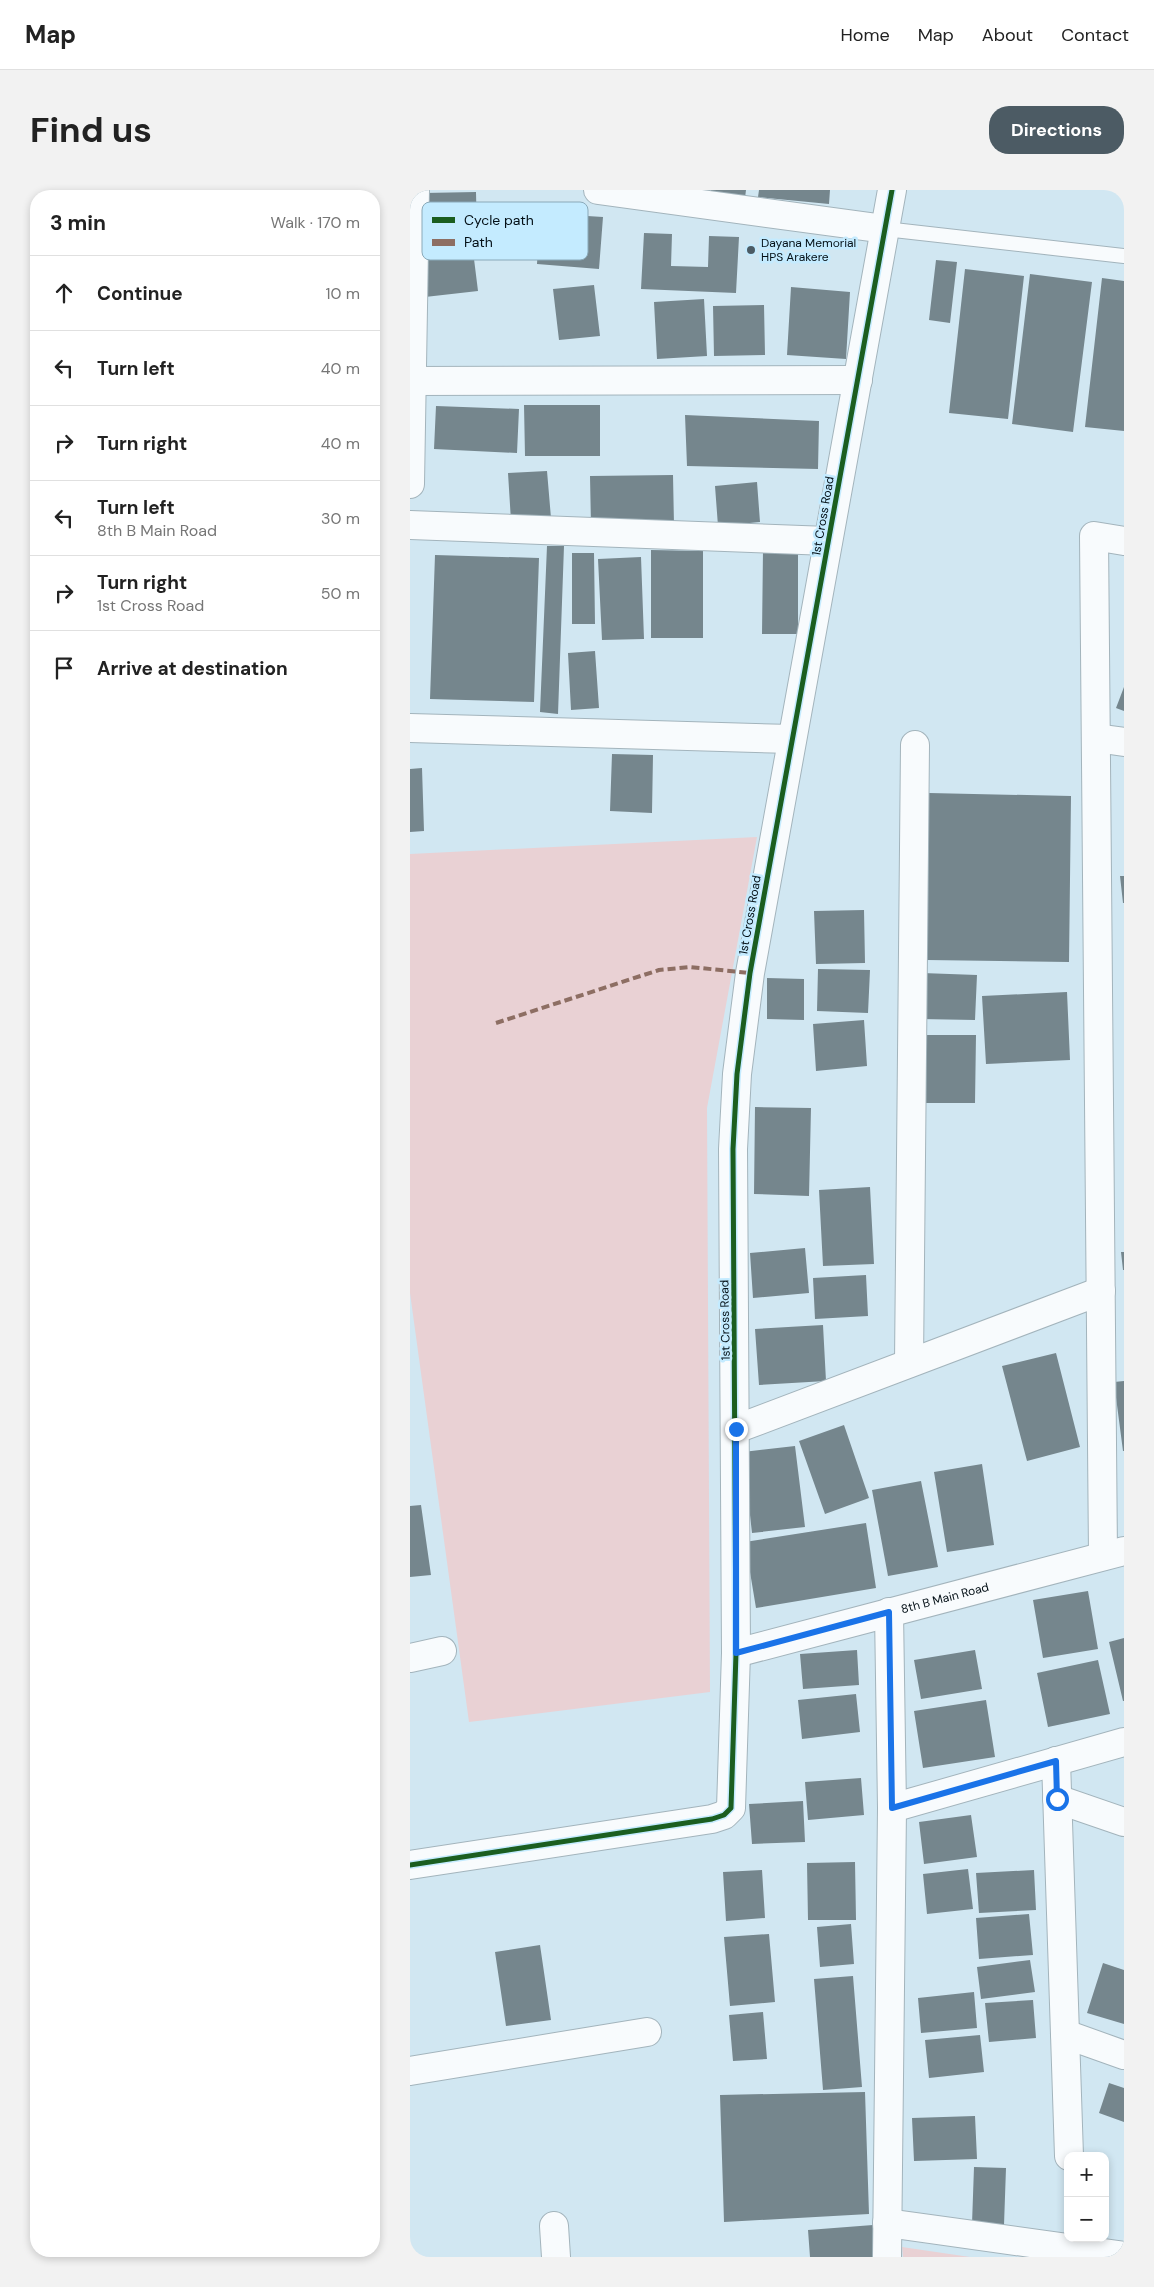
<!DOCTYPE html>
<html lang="en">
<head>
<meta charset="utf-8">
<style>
	:root { --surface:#fff; --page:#f2f2f2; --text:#222; --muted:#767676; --line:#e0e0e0; --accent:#4c5b64 }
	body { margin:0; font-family:"DM Sans",sans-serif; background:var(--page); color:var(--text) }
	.controls { position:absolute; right:15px; bottom:15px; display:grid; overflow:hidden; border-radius:10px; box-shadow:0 2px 8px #0003 }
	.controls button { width:45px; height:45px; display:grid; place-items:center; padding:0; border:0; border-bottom:1px solid var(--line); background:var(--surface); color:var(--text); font:25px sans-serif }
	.stop { position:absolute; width:15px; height:15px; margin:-11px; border:4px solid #1a73e8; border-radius:50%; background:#fff }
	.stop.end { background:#1a73e8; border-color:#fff; box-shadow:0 1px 5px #0008 }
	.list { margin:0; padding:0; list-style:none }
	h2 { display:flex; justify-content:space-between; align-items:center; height:65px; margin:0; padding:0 20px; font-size:21px }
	h2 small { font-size:16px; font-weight:400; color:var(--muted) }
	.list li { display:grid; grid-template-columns:32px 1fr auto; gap:15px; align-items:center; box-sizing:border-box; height:75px; padding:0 20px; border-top:1px solid var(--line) }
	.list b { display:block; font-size:19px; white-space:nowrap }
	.list p { margin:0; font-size:16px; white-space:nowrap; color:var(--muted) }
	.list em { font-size:16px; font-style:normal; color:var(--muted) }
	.icon { flex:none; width:28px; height:28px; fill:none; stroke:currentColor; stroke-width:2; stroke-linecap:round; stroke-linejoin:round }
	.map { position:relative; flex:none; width:714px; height:2067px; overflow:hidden; border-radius:20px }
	header { display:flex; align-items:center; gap:30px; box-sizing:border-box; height:70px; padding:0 25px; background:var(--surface); border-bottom:1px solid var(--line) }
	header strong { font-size:24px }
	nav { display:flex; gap:28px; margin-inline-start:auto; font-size:18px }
	.intro { display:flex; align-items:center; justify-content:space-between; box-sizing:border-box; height:120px; padding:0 30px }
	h1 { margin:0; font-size:35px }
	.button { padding:12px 22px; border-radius:20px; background:var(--accent); color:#fff; font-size:18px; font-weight:700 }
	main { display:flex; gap:30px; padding:0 30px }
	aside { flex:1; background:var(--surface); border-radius:20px; box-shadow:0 2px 8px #0003 }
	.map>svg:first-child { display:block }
	.green { fill:#e9d1d4 }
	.building { fill:#75868d }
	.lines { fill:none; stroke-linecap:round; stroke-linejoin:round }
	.lane-casing { stroke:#a3b4bc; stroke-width:16 }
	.street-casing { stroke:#a3b4bc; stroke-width:30 }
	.lane { stroke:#f8fbfd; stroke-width:14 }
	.street { stroke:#f8fbfd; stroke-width:28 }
	.quiet { stroke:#8d6e63; stroke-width:4; stroke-dasharray:8 4; stroke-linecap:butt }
	.cycleway-casing { stroke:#c4ebff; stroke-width:8 }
	.cycleway { stroke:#1b5e20; stroke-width:5 }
	.route { stroke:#1a73e8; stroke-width:6 }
	.poi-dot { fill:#4c5b64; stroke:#c4ebff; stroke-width:2 }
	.labels { text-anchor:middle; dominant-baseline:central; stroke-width:5; stroke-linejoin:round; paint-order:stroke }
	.poi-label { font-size:12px; fill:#041017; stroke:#c4ebff; text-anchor:start }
	.street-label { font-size:12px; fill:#041017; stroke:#c4ebff }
	.key { fill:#c4ebff; stroke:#8aa9b9; stroke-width:1 }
	.key-label { font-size:14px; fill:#041017 }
</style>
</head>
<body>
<header>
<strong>Map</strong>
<nav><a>Home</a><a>Map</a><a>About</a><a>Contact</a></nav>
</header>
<div class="intro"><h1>Find us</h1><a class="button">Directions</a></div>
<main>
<aside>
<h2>3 min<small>Walk · 170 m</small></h2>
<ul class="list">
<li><svg class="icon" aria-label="ahead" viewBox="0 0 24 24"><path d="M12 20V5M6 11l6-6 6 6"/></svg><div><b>Continue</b></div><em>10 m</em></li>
<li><svg class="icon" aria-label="left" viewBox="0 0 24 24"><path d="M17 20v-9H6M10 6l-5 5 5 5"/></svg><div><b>Turn left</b></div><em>40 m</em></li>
<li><svg class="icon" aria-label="right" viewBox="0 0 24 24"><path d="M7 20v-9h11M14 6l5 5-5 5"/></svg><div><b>Turn right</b></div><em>40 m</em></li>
<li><svg class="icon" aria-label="left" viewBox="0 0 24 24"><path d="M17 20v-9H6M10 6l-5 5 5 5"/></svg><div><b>Turn left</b><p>8th B Main Road</p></div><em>30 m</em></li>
<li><svg class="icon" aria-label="right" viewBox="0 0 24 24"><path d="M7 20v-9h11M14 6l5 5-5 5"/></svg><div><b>Turn right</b><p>1st Cross Road</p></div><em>50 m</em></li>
<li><svg class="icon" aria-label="arrive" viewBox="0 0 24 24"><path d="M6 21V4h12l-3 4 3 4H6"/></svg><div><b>Arrive at destination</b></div></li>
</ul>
</aside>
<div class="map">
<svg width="714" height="2067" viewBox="0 0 714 2067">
	<rect width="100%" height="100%" fill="#d1e7f2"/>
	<path class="green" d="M347 647 297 918 300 1502 59 1532 0 1103V664Z
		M492 2057 560 2067H493Z"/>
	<path class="building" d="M301 0H336L334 16 300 13Z
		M349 0H420L419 14 348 7Z
		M66 2 67 46 15 47 14 3Z
		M130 23 193 27 189 79 127 74Z
		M234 43 262 44 261 76 298 77 299 46 329 47 326 103 231 99Z
		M62 53 68 101 15 107 9 59Z
		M526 70 547 72 540 133 519 130Z
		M555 79 614 86 598 229 539 223Z
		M620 84 682 92 663 242 602 234Z
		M692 88 714 91V241L675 237Z
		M184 95 190 146 149 150 143 99Z
		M381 97 440 102 436 169 377 165Z
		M294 109 297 166 247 169 244 112Z
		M354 115 355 165 304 166 303 116Z
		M114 215H190V266H115Z
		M26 216 109 219 107 263 24 259Z
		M275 225 409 231 408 279 277 276Z
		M137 281 141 328 101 331 98 283Z
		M263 285 264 335 181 336 180 286Z
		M347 292 350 332 308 336 305 296Z
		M137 356H154L148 524 130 522Z
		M241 360 293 361V448H241Z
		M353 360H388V444H352Z
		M162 363H184L185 434H162Z
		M25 365 129 368 124 512 20 509Z
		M231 367 234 449 192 450 188 369Z
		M185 461 189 518 161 520 158 463Z
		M714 497V521L706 518Z
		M202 564 243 565 242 623 200 621Z
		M12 578 14 641 0 642V579Z
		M519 603 661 606 659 772 517 770Z
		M710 686H714V713H713Z
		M454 720 455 773 406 774 404 721Z
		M408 779 460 780 458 823 407 821Z
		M512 783 567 785 565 830 510 829Z
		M357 788 394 789V830L357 829Z
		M657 802 660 870 576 874 572 806Z
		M454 830 457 876 406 881 403 834Z
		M515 845H566L565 913H515Z
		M345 917 401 918 399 1006 344 1004Z
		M460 997 464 1074 413 1076 409 1000Z
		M395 1058 399 1103 343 1108 340 1063Z
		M711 1062H714V1080H713Z
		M456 1085 458 1126 405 1129 403 1088Z
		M413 1135 416 1191 349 1195 345 1139Z
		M646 1163 670 1257 617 1271 592 1176Z
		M714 1191V1261H713L704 1192Z
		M434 1235 459 1308 415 1324 389 1251Z
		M385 1256 395 1337 342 1343 333 1262Z
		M572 1274 584 1355 537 1362 524 1282Z
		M511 1291 528 1377 478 1386 462 1300Z
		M11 1315 21 1385 0 1387V1316Z
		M456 1333 466 1398 346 1418 335 1352Z
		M678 1401 688 1459 633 1468 623 1410Z
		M714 1448V1511H713L699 1452Z
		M447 1460 449 1495 393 1499 390 1464Z
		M565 1460 572 1499 511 1509 504 1470Z
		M688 1470 700 1524 638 1537 627 1483Z
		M446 1504 450 1542 392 1549 388 1510Z
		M576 1510 585 1567 513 1578 504 1521Z
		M451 1588 454 1625 398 1630 395 1592Z
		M393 1611 395 1652 342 1654 339 1614Z
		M561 1625 567 1667 514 1674 509 1632Z
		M445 1672 446 1730H398L397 1673Z
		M558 1679 563 1719 517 1724 513 1684Z
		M352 1680 355 1728 316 1731 313 1682Z
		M624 1680 626 1720 569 1723 566 1683Z
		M619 1724 623 1765 569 1769 566 1728Z
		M441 1734 444 1774 410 1777 407 1737Z
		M359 1744 365 1812 320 1816 314 1747Z
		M130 1755 141 1830 96 1836 85 1762Z
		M620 1770 625 1802 571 1809 567 1777Z
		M693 1773 714 1780V1834L677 1823Z
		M443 1786 452 1897 413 1900 404 1789Z
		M564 1802 567 1838 511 1843 508 1808Z
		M623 1810 626 1848 579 1852 575 1813Z
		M353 1822 357 1869 323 1871 319 1825Z
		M570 1845 574 1882 519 1888 515 1850Z
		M699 1893 714 1898V1932L689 1923Z
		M455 1902 459 2024 314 2032 310 1905Z
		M565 1926 567 1969 504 1971 502 1928Z
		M564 1977 596 1978 594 2035 562 2034Z
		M463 2035 466 2067H400L398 2040Z"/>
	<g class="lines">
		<defs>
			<path id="lane" d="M475 39 714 66"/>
			<g id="street">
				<path d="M188 0 475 39"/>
				<path d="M0 191 448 190"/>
				<path d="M0 294 5 0"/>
				<path d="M0 335 418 351"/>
				<path d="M0 538 382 549"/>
				<path d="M686 548 714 552"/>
				<path d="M499 1173 505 555"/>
				<path d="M326 1239 691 1101"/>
				<path d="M693 1366 684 346 714 351"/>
				<path id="s1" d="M326 1463 714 1361"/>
				<path d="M0 1468 32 1461"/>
				<path d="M646 1571 659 1966"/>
				<path d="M647 1609 714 1632"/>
				<path d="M482 1618 714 1552"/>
				<path d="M0 1675 302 1629 314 1625 321 1618 326 1463 323 959 327 884 340 783 482 0"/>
				<path d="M655 1844 714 1865"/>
				<path d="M0 1881 237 1842"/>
				<path d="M477 2033 714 2066"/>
				<path d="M144 2036 146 2067"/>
				<path d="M477 2067 482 1618 479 1422"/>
			</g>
		</defs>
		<use href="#lane" class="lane-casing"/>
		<use href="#street" class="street-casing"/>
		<use href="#lane" class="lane"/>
		<use href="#street" class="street"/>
		<path class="quiet" d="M86 833 249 780 280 777 340 783"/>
		<defs>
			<path id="cycleway" d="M0 1675 302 1629 314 1625 321 1618 326 1463 323 959 327 884 340 783 482 0"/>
		</defs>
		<use href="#cycleway" class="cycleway-casing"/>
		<use href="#cycleway" class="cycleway"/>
	</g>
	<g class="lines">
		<path class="route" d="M326 1239V1463L479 1422 482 1618 646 1571 647 1609"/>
	</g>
	<circle class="poi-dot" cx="341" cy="60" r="5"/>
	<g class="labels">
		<g class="poi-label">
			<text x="351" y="53">Dayana Memorial<tspan x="351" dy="14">HPS Arakere</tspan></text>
		</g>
		<g class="street-label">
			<text transform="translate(413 326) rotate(-80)">1st Cross Road</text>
			<text transform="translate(340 725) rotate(-80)">1st Cross Road</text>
			<text transform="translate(315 1130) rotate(-91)">1st Cross Road</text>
			<text stroke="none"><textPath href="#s1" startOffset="216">8th B Main Road</textPath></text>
		</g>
	</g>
	<rect x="12" y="12" width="166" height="58" rx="8" class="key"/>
	<rect x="22" y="27" width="23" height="6" fill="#1b5e20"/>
	<rect x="22" y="49" width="23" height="7" fill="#8d6e63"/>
	<g class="key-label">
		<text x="54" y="35">Cycle path</text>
		<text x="54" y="57">Path</text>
	</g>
</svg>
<div class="controls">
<button>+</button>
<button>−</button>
</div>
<div class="stop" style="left:647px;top:1609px"></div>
<div class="stop end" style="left:326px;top:1239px"></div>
</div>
</main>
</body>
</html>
